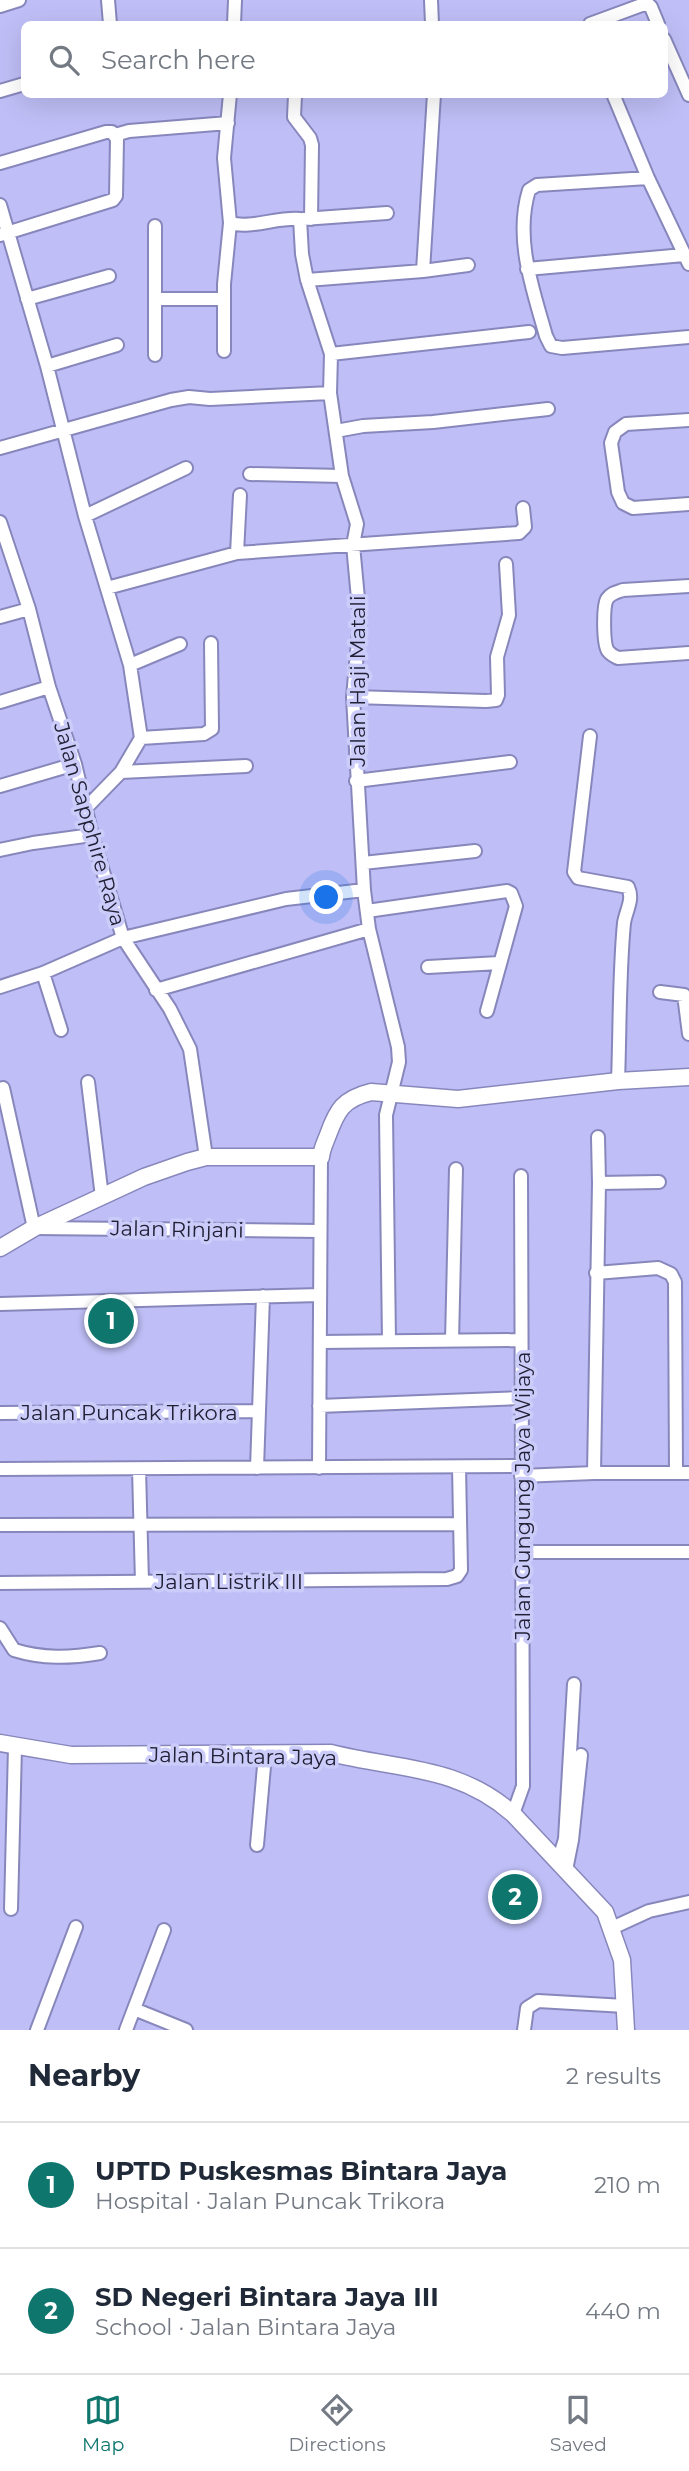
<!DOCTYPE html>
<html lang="en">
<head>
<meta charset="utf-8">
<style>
	:root { --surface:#fff; --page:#f2f2f3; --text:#1f2937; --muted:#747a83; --line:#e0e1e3; --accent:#0f766e }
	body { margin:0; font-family:Montserrat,sans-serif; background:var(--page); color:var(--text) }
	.you { position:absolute; left:327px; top:898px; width:24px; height:24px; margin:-18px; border:5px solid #fff; border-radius:50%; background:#1a73e8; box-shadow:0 0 0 10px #1a73e833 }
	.badge { display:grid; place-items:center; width:46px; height:46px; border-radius:50%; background:var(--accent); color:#fff; font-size:23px; font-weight:700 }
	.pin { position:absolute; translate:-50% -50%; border:4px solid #fff; box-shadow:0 2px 7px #0006 }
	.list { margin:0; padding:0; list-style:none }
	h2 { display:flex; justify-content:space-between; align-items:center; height:91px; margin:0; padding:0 28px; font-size:30px }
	h2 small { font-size:23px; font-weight:400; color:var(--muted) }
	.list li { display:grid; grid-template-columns:46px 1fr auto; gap:21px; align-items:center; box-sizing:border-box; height:126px; padding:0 28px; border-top:2px solid var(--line) }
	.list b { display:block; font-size:26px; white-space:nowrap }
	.list p { margin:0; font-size:23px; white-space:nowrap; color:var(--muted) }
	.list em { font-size:23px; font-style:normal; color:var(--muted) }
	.icon { flex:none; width:38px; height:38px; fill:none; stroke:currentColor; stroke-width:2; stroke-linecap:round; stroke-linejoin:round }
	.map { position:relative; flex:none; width:689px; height:2030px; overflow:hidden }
	.search { position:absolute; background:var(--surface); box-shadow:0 7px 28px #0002; left:21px; right:21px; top:21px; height:77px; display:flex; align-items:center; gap:18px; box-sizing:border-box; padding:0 24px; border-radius:10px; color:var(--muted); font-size:26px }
	.sheet { height:343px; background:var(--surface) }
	nav { display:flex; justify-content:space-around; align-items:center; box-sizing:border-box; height:98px; border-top:2px solid var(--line); background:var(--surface); font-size:19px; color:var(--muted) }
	nav a { display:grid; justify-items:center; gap:4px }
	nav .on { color:var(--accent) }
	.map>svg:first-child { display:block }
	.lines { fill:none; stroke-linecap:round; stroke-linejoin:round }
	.minor-casing { stroke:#8887bc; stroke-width:16 }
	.tertiary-casing { stroke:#8887bc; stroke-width:19 }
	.minor { stroke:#fff; stroke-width:12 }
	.tertiary { stroke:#fff; stroke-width:16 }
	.labels { text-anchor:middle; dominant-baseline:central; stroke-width:7; stroke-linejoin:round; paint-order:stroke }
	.street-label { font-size:21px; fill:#212035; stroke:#ccccfa }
</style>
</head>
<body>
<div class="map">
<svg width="689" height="2030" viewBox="0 0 689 2030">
	<rect width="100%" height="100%" fill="#bfbef6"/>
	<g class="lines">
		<defs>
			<path id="minor" d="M108 0 110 24
				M431 0 432 24
				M0 6 19 0
				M234 24 235 0
				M590 24 647 3 651 7 658 24
				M664 39 689 95
				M0 91 24 84
				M230 94 224 158 230 223C251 229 277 217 300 219L302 254 307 280 331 354 330 393 342 476 357 524 353 545 360 620 353 697 364 890 369 929 398 1047 399 1062 386 1115 389 1341
				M613 94 648 178 689 264
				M295 95 294 117 310 138 312 145 311 219
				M115 135 129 131 228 123
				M0 163 106 132H112L117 139 116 196 113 200 0 235
				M648 178 537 185 529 190C514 239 533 289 546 336L551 346 562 348 689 337
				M0 205 47 366 85 516 130 665 141 738 121 772 85 809
				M303 219 387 213
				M155 226V355
				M527 269 684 255
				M423 271 434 94
				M307 280 423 271 468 265
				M27 299 109 276
				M155 299H224
				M224 351V284L230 223
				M331 354 529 332
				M47 366 117 345
				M689 420 626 424 615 432 611 443 618 492 623 503 633 508 689 504
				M336 431 363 426 433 422 548 409
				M0 448 171 400 189 397 210 399 330 393
				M250 474 342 476
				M240 495 237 553 519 533 525 527 523 508
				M85 516 186 468
				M0 522 29 609 49 687 75 764 92 835 123 938 170 1009 190 1049 206 1157
				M689 586 623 590C617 592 611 593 607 599 603 606 603 644 608 651 611 655 614 656 618 658L689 653
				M107 588 237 553
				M0 617 29 609
				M130 665 180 644
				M353 697 486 701 496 700 498 695 497 657 509 615 506 564
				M0 702 49 687
				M590 736 574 872 578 878 628 887C634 900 626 910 624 923 619 975 620 1029 618 1081
				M141 738 204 734 212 729 211 643
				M121 772 246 766
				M356 781 510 762
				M0 786 75 764
				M0 850 33 843 92 835
				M363 863 475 851
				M367 911 507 891 511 893 516 906 487 1011
				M428 967 499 963
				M43 973 61 1030
				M0 987 43 973 123 938 286 899 364 890
				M156 990 369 929
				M660 992 684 995 689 1034
				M88 1082 102 1197
				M3 1088 34 1228 320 1231
				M599 1183 659 1182
				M596 1273 658 1268 671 1274 675 1282 676 1473
				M0 1304 320 1295
				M452 1341 456 1169
				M320 1342 521 1340
				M319 1406 521 1398
				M0 1413 258 1411
				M257 1468 263 1296
				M319 1468 321 1157
				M0 1469 521 1466
				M139 1469 142 1582
				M594 1473 599 1183 598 1137
				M521 1476 594 1473H689
				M0 1525 459 1524
				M522 1552H689
				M0 1583 447 1579 457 1576 461 1570 459 1467
				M0 1628 14 1650C43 1659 70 1658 100 1653
				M513 1814 523 1786 521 1176
				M257 1845 265 1755
				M558 1862 565 1839 574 1684
				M566 1870 572 1840 581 1755
				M11 1909 15 1747
				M612 1928 649 1911 689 1902
				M134 2009 186 2030
				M37 2030 76 1927
				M126 2030 164 1930
				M524 2030 527 2008 538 2001 625 2006"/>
			<path id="tertiary" d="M0 1248 34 1228 144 1177 187 1162 206 1157H321C322 1148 325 1143 328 1135 337 1110 343 1099 371 1092L458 1099 618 1081 689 1077
				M0 1743 71 1755 331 1753C398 1770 458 1765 513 1814L605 1912 622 1960 626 2030"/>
		</defs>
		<use href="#minor" class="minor-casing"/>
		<use href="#tertiary" class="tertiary-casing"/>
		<use href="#minor" class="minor"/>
		<use href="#tertiary" class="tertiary"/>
	</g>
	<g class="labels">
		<g class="street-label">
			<text transform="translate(357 681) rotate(-90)">Jalan Haji Matali</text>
			<text transform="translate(90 824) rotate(74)">Jalan Sapphire Raya</text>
			<text transform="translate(177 1229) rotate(1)">Jalan Rinjani</text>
			<text x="129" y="1412">Jalan Puncak Trikora</text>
			<text transform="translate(522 1496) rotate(-90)">Jalan Gungung Jaya Wijaya</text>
			<text x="229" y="1581">Jalan Listrik III</text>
			<text transform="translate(243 1756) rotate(1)">Jalan Bintara Jaya</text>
		</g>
	</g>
</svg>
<div class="you"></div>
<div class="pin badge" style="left:111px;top:1321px">1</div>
<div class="pin badge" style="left:515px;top:1897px">2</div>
<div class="search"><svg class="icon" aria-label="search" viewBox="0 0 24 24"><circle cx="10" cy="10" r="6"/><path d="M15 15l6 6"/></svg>Search here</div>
</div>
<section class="sheet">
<h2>Nearby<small>2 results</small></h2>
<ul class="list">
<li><span class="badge">1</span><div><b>UPTD Puskesmas Bintara Jaya</b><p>Hospital · Jalan Puncak Trikora</p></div><em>210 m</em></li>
<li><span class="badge">2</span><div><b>SD Negeri Bintara Jaya III</b><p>School · Jalan Bintara Jaya</p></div><em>440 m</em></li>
</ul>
</section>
<nav>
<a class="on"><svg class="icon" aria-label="map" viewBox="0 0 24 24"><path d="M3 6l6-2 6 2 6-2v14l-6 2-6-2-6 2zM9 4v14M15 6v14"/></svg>Map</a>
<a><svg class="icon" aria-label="directions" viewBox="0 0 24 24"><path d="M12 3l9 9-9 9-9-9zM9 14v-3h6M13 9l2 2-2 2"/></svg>Directions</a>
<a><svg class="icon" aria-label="saved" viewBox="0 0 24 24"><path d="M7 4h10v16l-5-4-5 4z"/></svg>Saved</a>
</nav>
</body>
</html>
